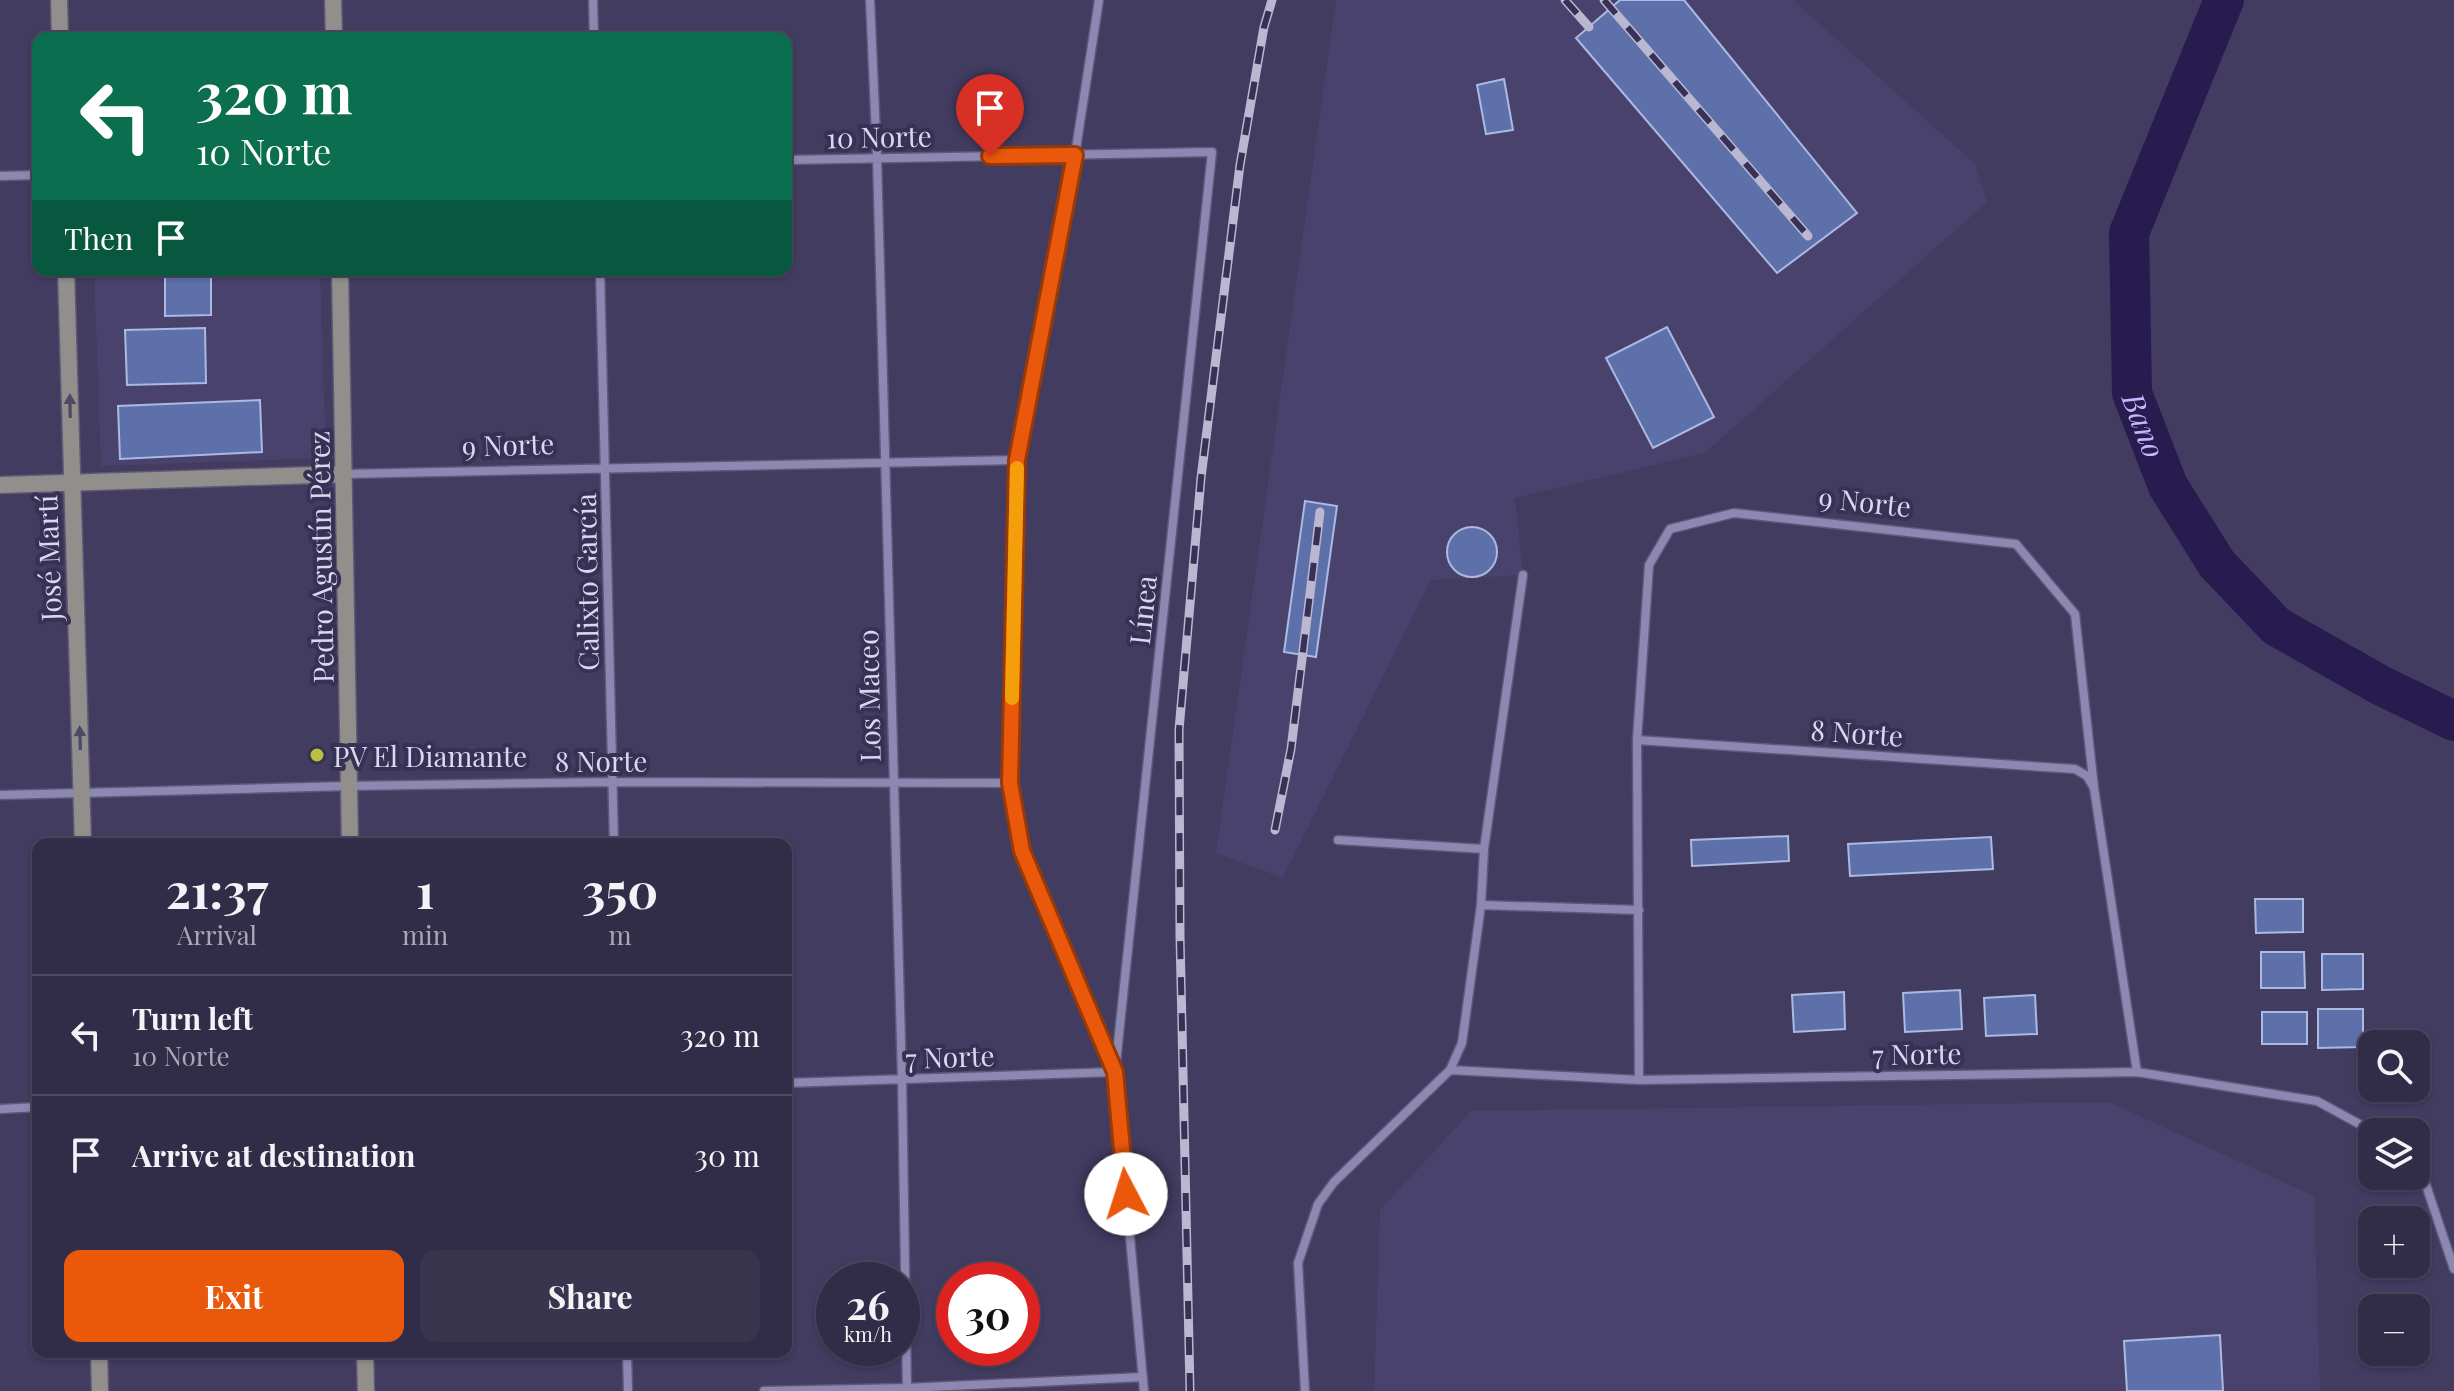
<!DOCTYPE html>
<html lang="en">
<head>
<meta charset="utf-8">
<style>
	:root { --surface:#312d48; --page:#39354f; --text:#f1f3f6; --muted:#a8a8b4; --line:#4c4960; --accent:#ea580c }
	body { margin:0; font-family:"Playfair Display",serif; background:var(--page); color:var(--text); height:100vh; display:flex; flex-direction:column; font-size:30px; white-space:nowrap }
	* { box-sizing:border-box; margin:0 }
	p { font-size:26px; color:var(--muted) }
	.icon { flex:none; width:44px; height:44px; fill:none; stroke:currentColor; stroke-width:2; stroke-linecap:round; stroke-linejoin:round }
	.map { position:relative; flex:1; overflow:hidden }
	.side { position:absolute; left:32px; top:838px; width:760px; height:520px; display:flex; flex-direction:column; background:var(--surface); border-radius:16px; box-shadow:0 2px 6px #0004,0 0 0 2px var(--line) }
	.side>* { flex:none }
	.top-card { position:absolute; left:32px; top:32px; width:760px; height:244px; border-radius:16px; box-shadow:0 2px 6px #0004,0 0 0 2px var(--line); background:#0b6e4f; color:#fff; overflow:hidden }
	.controls { position:absolute; left:2358px; top:1030px; display:grid; gap:16px }
	.controls a { display:grid; place-items:center; width:72px; height:72px; border-radius:16px; background:var(--surface); box-shadow:0 2px 6px #0004,0 0 0 2px var(--line); font-size:40px }
	.speed { position:absolute; left:816px; top:1262px; display:flex; gap:16px; font-size:40px; font-weight:700; text-align:center }
	.speed>* { display:grid; place-content:center; width:104px; height:104px; border-radius:50%; background:var(--surface); box-shadow:0 2px 6px #0004,0 0 0 2px var(--line); line-height:1 }
	.speed small { font-size:20px; font-weight:400 }
	.speed .limit { border:12px solid #d22; background:#fff; color:#111 }
	.pin { position:absolute; display:grid; place-items:center; width:68px; height:68px; color:#fff; margin:-82px -34px; border-radius:50% 50% 50% 0; rotate:-45deg; box-shadow:0 0 8px #0007 }
	.pin .icon { rotate:45deg }
	.me { position:absolute; width:88px; margin:-44px; rotate:355deg; stroke-linejoin:round; filter:drop-shadow(0 0 6px #0008) }
	.turn { display:flex; align-items:center; gap:28px; height:168px; padding:0 32px; font-size:36px }
	.turn .icon { width:104px; height:104px; stroke-width:2.5 }
	.turn b { display:block; font-size:56px; line-height:68px }
	.then { display:flex; align-items:center; height:76px; padding:0 32px; background:#0003; gap:16px; font-size:30px }
	.eta { display:flex; justify-content:space-evenly; align-items:center; height:136px; text-align:center }
	.eta b { font-size:48px; font-weight:700; line-height:56px }
	.primary-button { display:flex; gap:16px; margin-top:auto; padding:16px 32px }
	.primary-button a { flex:1; height:92px; border-radius:16px; background:var(--accent); color:#fff; font-size:32px; font-weight:700; line-height:92px; text-align:center }
	.primary-button a+a { background:var(--page); color:var(--text) }
	ul { padding:0; list-style:none }
	li { display:flex; align-items:center; gap:24px; height:120px; padding:0 32px; border-top:2px solid var(--line) }
	li div { flex:1 }
	li b { display:block; font-size:30px }
	li em { font-style:normal }
	.map>svg:first-child { display:block }
	.built { fill:#49426d }
	.lines { fill:none; stroke-linecap:round; stroke-linejoin:round }
	.river { stroke:#281b50; stroke-width:40 }
	.building { fill:#5e70aa; stroke:#abb9e3; stroke-width:2 }
	.street-casing { stroke:#5d5977; stroke-width:11 }
	.secondary-casing { stroke:#5d5977; stroke-width:19 }
	.street { stroke:#8d88b2; stroke-width:8 }
	.secondary { stroke:#918e8c; stroke-width:16 }
	.rail-casing { stroke:#bab7d1; stroke-width:9 }
	.rail { stroke:#373155; stroke-width:6; stroke-dasharray:18; stroke-linecap:butt }
	.oneway { fill:#4e4863 }
	.route-casing { stroke:#983908; stroke-width:20 }
	.route { stroke:#ea580c; stroke-width:14 }
	.slow { stroke:#f59e0b; stroke-width:14 }
	.poi-dot { fill:#bdbf43; stroke:#373155; stroke-width:3 }
	.labels { text-anchor:middle; dominant-baseline:central; stroke-width:8; stroke-linejoin:round; paint-order:stroke }
	.street-label { font-size:28px; fill:#dad8ef; stroke:#373155 }
	.poi-label { font-size:28px; fill:#dad8ef; stroke:#373155; text-anchor:start }
	.water-label { font-size:30px; font-style:italic; fill:#c1b8fe; stroke:#373155 }
</style>
</head>
<body>
<div class="map">
<svg width="2454" height="1391" viewBox="0 0 2454 1391">
	<rect width="100%" height="100%" fill="#413c60"/>
	<!-- built -->
	<path class="built" d="M1336 0H1793L1975 164 1987 202 1705 453 1515 498 1523 575 1431 580 1283 878 1216 853Z
		M94 270H320L326 458 101 466Z
		M2109 1102 2314 1196 2320 1391H1374L1380 1210 1471 1111Z"/>
	<g class="lines">
		<!-- river -->
		<path class="river" id="s1" d="M2224 0 2129 233 2132 393 2168 486 2217 564 2276 626 2380 685 2454 721"/>
	</g>
	<!-- building -->
	<path class="building" d="M1620 0H1684L1857 213 1777 273 1576 38Z
		M1504 79 1513 130 1486 134 1477 85Z
		M211 270V315L165 316V271Z
		M1667 327 1714 417 1653 448 1606 358Z
		M205 328 206 383 127 385 125 330Z
		M260 400 262 452 120 459 118 406Z
		M1305 501 1337 506 1316 657 1284 652Z
		M1447 552a25 25 0 1 1 50 0a25 25 0 1 1-50 0Z
		M1788 836 1789 861 1692 866 1691 840Z
		M1991 837 1993 869 1850 876 1848 844Z
		M2255 899H2303V932L2256 933Z
		M2261 952H2304L2305 988H2261Z
		M2322 954H2363V989L2322 990Z
		M1960 990 1962 1029 1905 1032 1903 993Z
		M1844 992 1845 1029 1794 1032 1792 995Z
		M2035 995 2037 1034 1986 1036 1984 998Z
		M2318 1009H2363V1047L2318 1048Z
		M2262 1012H2307V1044H2262Z
		M2220 1335 2223 1391H2127L2124 1341Z"/>
	<g class="lines">
		<!-- street casing -->
		<g class="street-casing">
			<path id="street" d="M593 0 594 38
				M870 0 877 158 902 1079 907 1391
				M1099 0 1075 155 1017 460 1010 783 1022 851 1115 1072 1144 1391
				M786 160 1212 152 1115 1072 786 1083
				M0 176 38 175
				M600 270 614 844
				M345 474 1017 460
				M1637 740 2075 769 2087 776 2094 788 2137 1072
				M0 795 348 786 613 782 1010 783
				M1338 840 1484 849
				M1481 905 1639 910
				M1450 1070 1639 1080 2137 1072 2317 1101 2374 1132
				M1639 1080 1637 740 1649 565 1670 529 1734 513 2016 544 2075 614 2094 788
				M0 1109 38 1107
				M2416 1155 2454 1269
				M627 1352 628 1391
				M764 1391 906 1388 1143 1377
				M1305 1391 1298 1263 1318 1204 1334 1182 1450 1070 1462 1043 1481 905 1484 849 1523 575"/>
		</g>
		<!-- secondary casing -->
		<g class="secondary-casing">
			<path id="secondary" d="M59 0 60 38
				M333 0 334 38
				M66 270 83 844
				M340 270 350 844
				M0 485 345 474
				M99 1352 100 1391
				M365 1352 366 1391"/>
		</g>
		<!-- street -->
		<use href="#street" class="street"/>
		<!-- secondary -->
		<use href="#secondary" class="secondary"/>
		<!-- rail casing -->
		<g class="rail-casing">
			<path id="rail" d="M1565 0 1589 27
				M1604 0 1808 236
				M1275 830 1291 749 1320 512
				M1190 1391 1180 936 1179 730 1201 478 1240 165 1264 27 1272 0"/>
		</g>
		<!-- rail -->
		<use href="#rail" class="rail"/>
	</g>
	<!-- one-way arrows -->
	<defs><path id="oneway-solid" d="M-6-.8H1V-3.2L6.5 0L1 3.2V.8H-6Z" transform="scale(2)"/></defs>
	<g class="oneway">
		<use href="#oneway-solid" transform="translate(70 406) rotate(-91)"/>
		<use href="#oneway-solid" transform="translate(80 738) rotate(-92)"/>
	</g>
	<g class="lines">
		<!-- route casing -->
		<g class="route-casing">
			<path id="route" d="M990 156 1075 155 1017 460 1010 783 1022 851 1115 1072 1126 1194"/>
		</g>
		<!-- route -->
		<use href="#route" class="route"/>
		<!-- slow -->
		<path class="slow" d="M1012 698 1017 468"/>
	</g>
	<!-- markers -->
	<circle class="poi-dot" cx="317" cy="755" r="8"/>
	<g class="labels">
		<!-- street labels -->
		<g class="street-label">
			<text transform="translate(879 136) rotate(-1)">10 Norte</text>
			<text transform="translate(508 444) rotate(-2)">9 Norte</text>
			<text transform="translate(1865 501) rotate(6)">9 Norte</text>
			<text transform="translate(320 557) rotate(-91)">Pedro Agustín Pérez</text>
			<text transform="translate(48 558) rotate(-92)">José Martí</text>
			<text transform="translate(586 582) rotate(-91)">Calixto García</text>
			<text transform="translate(1142 610) rotate(-84)">Línea</text>
			<text transform="translate(868 696) rotate(-91)">Los Maceo</text>
			<text transform="translate(1857 732) rotate(4)">8 Norte</text>
			<text x="601" y="760">8 Norte</text>
			<text transform="translate(1917 1053) rotate(-1)">7 Norte</text>
			<text transform="translate(950 1056) rotate(-2)">7 Norte</text>
		</g>
		<!-- poi labels -->
		<g class="poi-label">
			<text x="333" y="755">PV El Diamante</text>
		</g>
		<!-- water labels -->
		<g class="water-label">
			<text stroke="none"><textPath href="#s1" startOffset="446">Bano</textPath></text>
		</g>
	</g>
</svg>
<div class="controls">
<a><svg class="icon" aria-label="search" viewBox="0 0 24 24"><circle cx="10" cy="10" r="6"/><path d="M15 15l6 6"/></svg></a>
<a><svg class="icon" aria-label="layers" viewBox="0 0 24 24"><path d="M12 4l9 5-9 5-9-5zM3 14l9 5 9-5"/></svg></a>
<a>+</a>
<a>−</a>
</div>
<div class="speed"><div>26<small>km/h</small></div><div class="limit">30</div></div>
<div class="pin" style="left:990px;top:156px;background:#d93025"><svg class="icon" aria-label="arrive" viewBox="0 0 24 24"><path d="M6 21V4h12l-3 4 3 4H6"/></svg></div>
<svg class="me" style="left:1126px;top:1194px" viewBox="-20 -20 40 40"><circle r="19" fill="#fff"/><path d="M0-13L10 11 0 6-10 11z" fill="#ea580c"/></svg>
<div class="top-card">
<div class="turn"><svg class="icon" aria-label="left" viewBox="0 0 24 24"><path d="M17 20v-9H6M10 6l-5 5 5 5"/></svg><div><b>320 m</b>10 Norte</div></div>
<div class="then">Then<svg class="icon" aria-label="arrive" viewBox="0 0 24 24"><path d="M6 21V4h12l-3 4 3 4H6"/></svg></div>
</div>
<section class="side">
<div class="eta">
<div><b>21:37</b><p>Arrival</p></div>
<div><b>1</b><p>min</p></div>
<div><b>350</b><p>m</p></div>
</div>
<ul>
<li><svg class="icon" aria-label="left" viewBox="0 0 24 24"><path d="M17 20v-9H6M10 6l-5 5 5 5"/></svg><div><b>Turn left</b><p>10 Norte</p></div><em>320 m</em></li>
<li><svg class="icon" aria-label="arrive" viewBox="0 0 24 24"><path d="M6 21V4h12l-3 4 3 4H6"/></svg><div><b>Arrive at destination</b></div><em>30 m</em></li>
</ul>
<div class="primary-button"><a>Exit</a><a>Share</a></div>
</section>
</div>
</body>
</html>
